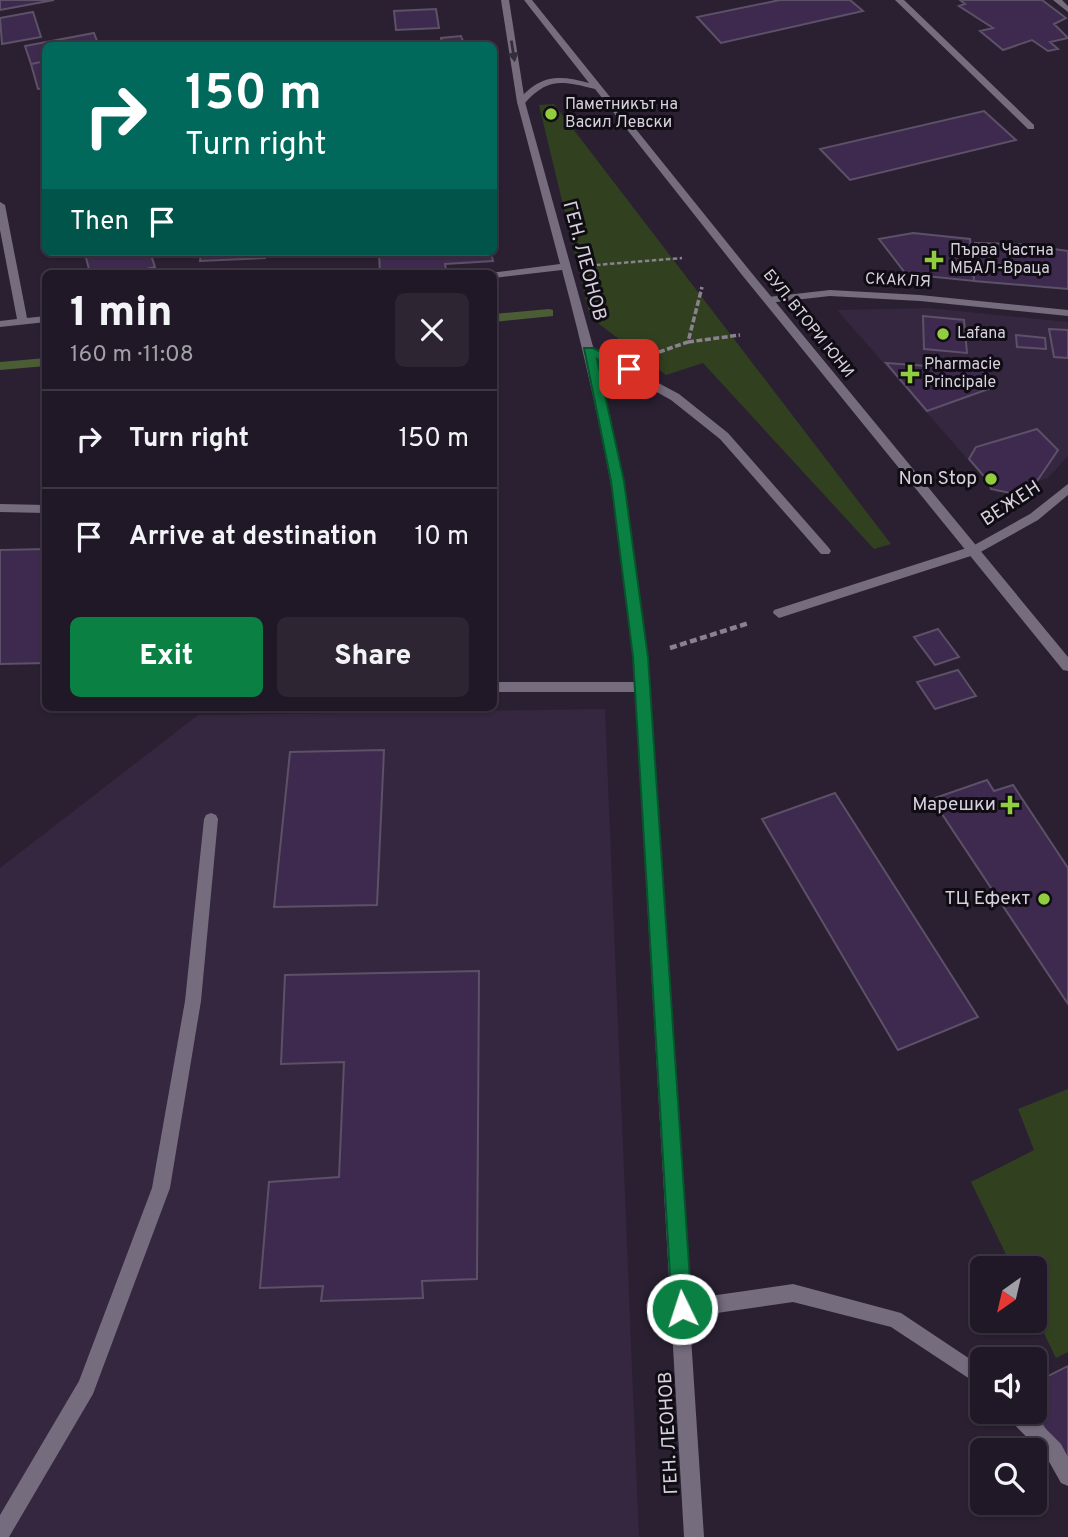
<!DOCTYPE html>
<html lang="en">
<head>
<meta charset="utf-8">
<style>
	:root { --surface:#201826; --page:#2d2532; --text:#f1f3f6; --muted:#a2a0a7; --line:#3d3743; --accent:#0b8043 }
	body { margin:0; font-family:Overpass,sans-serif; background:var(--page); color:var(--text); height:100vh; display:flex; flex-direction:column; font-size:26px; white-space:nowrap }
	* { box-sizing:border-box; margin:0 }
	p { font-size:23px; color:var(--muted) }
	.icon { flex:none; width:38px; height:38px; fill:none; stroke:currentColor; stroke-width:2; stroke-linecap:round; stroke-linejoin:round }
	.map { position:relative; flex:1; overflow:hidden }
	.panel { position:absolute; left:42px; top:270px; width:455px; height:441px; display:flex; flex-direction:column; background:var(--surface); border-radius:10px; box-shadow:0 2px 5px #0004,0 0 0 2px var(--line) }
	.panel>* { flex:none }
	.hud { position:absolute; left:42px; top:42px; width:455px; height:214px; border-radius:10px; box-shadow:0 2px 5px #0004,0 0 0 2px var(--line); background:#00695c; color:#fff; overflow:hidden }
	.needle { width:46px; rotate:214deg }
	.fabs { position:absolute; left:970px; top:1256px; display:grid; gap:14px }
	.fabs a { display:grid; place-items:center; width:77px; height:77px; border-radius:10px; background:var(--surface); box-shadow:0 2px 5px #0004,0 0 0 2px var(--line); font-size:35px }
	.pin { position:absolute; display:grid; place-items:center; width:60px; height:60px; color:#fff; margin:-30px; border-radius:14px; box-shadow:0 4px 10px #0006 }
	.me { position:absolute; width:77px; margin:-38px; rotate:356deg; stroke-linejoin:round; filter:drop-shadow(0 0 5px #0008) }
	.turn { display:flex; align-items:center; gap:24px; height:147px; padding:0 28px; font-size:32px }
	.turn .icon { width:91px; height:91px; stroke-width:2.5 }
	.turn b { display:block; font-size:49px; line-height:60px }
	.then { display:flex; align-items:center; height:66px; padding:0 28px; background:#0003; gap:14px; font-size:26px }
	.round { display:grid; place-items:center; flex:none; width:74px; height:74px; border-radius:10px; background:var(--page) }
	.headline { display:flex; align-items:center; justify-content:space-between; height:119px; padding:0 28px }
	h1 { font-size:42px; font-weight:800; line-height:52px }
	.action { display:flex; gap:14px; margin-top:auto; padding:14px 28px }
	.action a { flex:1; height:80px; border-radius:10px; background:var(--accent); color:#fff; font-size:28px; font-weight:800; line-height:80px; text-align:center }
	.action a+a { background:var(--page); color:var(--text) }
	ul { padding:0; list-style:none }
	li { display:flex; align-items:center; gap:21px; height:98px; padding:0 28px; border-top:2px solid var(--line) }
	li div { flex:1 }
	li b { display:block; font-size:26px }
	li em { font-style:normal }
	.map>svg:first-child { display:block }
	.built { fill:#34273f }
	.green { fill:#31411f }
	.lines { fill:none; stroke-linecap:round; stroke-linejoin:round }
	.stream { fill:#4a5d35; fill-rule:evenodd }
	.building { fill:#3e2a4e; stroke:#5c5166; stroke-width:2 }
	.path-far2 { stroke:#898190; stroke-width:2.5; stroke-dasharray:4.5 2.5; stroke-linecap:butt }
	.path-far1 { stroke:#898190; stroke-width:3.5; stroke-dasharray:6 2.5; stroke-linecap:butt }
	.path { stroke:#898190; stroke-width:4.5; stroke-dasharray:7 3.5; stroke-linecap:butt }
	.service { fill:#756c7e; fill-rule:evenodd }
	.minor { fill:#756c7e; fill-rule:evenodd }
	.tertiary { fill:#756c7e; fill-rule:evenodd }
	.oneway { fill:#332e39 }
	.route { fill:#0b8043; stroke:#07532c; stroke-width:2 }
	.poi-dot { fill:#92cd3f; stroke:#100c14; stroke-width:2.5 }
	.labels { text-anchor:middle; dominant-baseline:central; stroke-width:6; stroke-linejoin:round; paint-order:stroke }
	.far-poi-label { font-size:16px; fill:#d7d1dd; stroke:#100c14; text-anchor:start }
	.far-street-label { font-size:16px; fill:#d7d1dd; stroke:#100c14 }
	.street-label { font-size:19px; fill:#d7d1dd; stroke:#100c14 }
	.poi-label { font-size:19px; fill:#d7d1dd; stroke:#100c14; text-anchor:end }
</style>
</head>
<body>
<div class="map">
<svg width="1068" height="1537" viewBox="0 0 1068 1537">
	<rect width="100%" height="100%" fill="#2a2032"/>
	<!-- built -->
	<path class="built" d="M929 308 1068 322V456L1048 478 997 493 837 310Z
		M605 709 639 1537H0V868L198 715Z"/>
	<!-- green -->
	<path class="green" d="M554 104 891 544 874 549 703 363 666 375 590 317 539 105Z
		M1068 1089V1352L1056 1358 1034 1313V1269H1013L971 1182 1034 1150 1018 1109Z"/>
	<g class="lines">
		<!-- stream -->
		<path class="stream" d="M549 309 553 310V316L494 322V314Z
			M46 358V366L0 370V362Z"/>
	</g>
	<!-- building -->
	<path class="building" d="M0 0H54L0 10Z
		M780 0H850L863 11 721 43 697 17Z
		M960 0H1042L1066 18 1054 24 1068 38 1050 42 1058 49 1048 51 1032 40 1003 50 980 31 993 28 959 6 965 4Z
		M436 9 439 28 396 30 394 11Z
		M33 12 41 37 2 44 0 18Z
		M94 33 99 46H46V61L31 64 25 46Z
		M461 36 465 46 432 44 442 43 441 38Z
		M46 61V88L38 89 31 64Z
		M984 111 1016 140 850 180 820 149Z
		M913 233 970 239 974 281 906 274 879 239Z
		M975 243 1018 244 1068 251V289L974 281 972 246 975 247Z
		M94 252H150L155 267 129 273H90L85 254Z
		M201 252H266L265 258 200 261Z
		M379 252H491L493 261 445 264 446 270 380 273Z
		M923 316 964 320 967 353 924 349Z
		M1049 329 1068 330V358L1054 357Z
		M1016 335 1045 338 1046 349 1017 347Z
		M886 363 982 370 994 387 927 411Z
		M1037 429 1058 450 1033 487 1010 493 991 489 989 482 969 459 976 447Z
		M46 549V663L0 664V550Z
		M938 629 959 657 935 665 914 637Z
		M958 670 976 696 935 709 917 682Z
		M384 750 377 905 274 907 290 752Z
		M987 780 994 791 1013 785 1068 868V1004L932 799Z
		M835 793 978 1017 898 1050 762 819Z
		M479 971 477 1279 422 1281 423 1298 321 1301 323 1286 260 1288 269 1182 339 1177 344 1062 281 1064 285 975Z
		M1068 1366V1469L1034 1410V1383Z"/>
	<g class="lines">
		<!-- path-far2 -->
		<path class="path-far2" d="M596 265 682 258"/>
		<!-- path-far1 -->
		<path class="path-far1" d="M688 342 740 335
			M659 352 688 342 702 287"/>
		<!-- path -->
		<path class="path" d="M670 648 749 623"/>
		<!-- service -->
		<path class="service" d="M589 346 679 394 728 433 829 548 831 551 829 554H821L720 439 671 400 585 352 584 350Z
			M973 546 977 548 979 551 977 554 779 618 773 613 774 610Z
			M211 813 216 815 218 819 201 1001 170 1188 93 1394 9 1537H0V1515L79 1381 152 1188 185 1001 204 819 206 815Z
			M793 1284 901 1313 982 1367V1387L891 1327 793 1302 682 1318 676 1315 673 1309 676 1303 682 1300Z
			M1007 1412H1029L1061 1444 1068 1457V1486L1061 1483 1047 1458 1009 1419Z"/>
		<!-- minor -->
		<path class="minor" d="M501 0H509L525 102 594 350 624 481 647 658 704 1537H684L635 692H494V682H635C627 542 598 405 562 270L494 278V273H490L560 264 517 102Z
			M895 0H904L1034 125V129H1028Z
			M1053 0H1062L1068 6V12Z
			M0 202 5 205 27 318 46 316V322L0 327V321L17 319 0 230Z
			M830 290 920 295 1068 310V316L920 301 830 296 768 303 763 300 768 297Z
			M1068 484V495L1038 520 977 554H969L967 551 969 548 1030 514Z
			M0 504 46 505V513L0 512Z"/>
		<!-- tertiary -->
		<path class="tertiary" d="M524 0H532L750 271 1068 657V671L1063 670 742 275 595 89C562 81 548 77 524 104H518L517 102C539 75 557 74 589 83Z"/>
	</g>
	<!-- one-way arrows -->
	<defs><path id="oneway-solid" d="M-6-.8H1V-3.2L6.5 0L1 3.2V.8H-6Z" transform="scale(1.75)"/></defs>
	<use class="oneway" href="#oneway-solid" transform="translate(513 51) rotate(81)"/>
	<!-- route -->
	<path class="route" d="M584 348H593L635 369 629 374 597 359 624 481 648 657 692 1309 689 1316 682 1319 675 1316 672 1309 633 657 611 481Z"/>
	<!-- markers -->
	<g class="poi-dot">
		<circle cx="551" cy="114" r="7"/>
		<path d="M930.5 249.5h7v7h7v7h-7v7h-7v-7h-7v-7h7z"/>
		<circle cx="943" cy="334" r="7"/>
		<path d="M906.5 363.5h7v7h7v7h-7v7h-7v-7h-7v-7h7z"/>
		<circle cx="991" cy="479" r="7"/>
		<path d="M1006.5 794.5h7v7h7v7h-7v7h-7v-7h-7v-7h7z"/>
		<circle cx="1044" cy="899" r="7"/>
	</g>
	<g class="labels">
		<!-- far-poi labels -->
		<g class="far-poi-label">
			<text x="565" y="105">Паметникът на<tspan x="565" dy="18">Васил Левски</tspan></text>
			<text x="950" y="251">Първа Частна<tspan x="950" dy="18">МБАЛ-Враца</tspan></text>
			<text x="957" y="334">Lafana</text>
			<text x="924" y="365">Pharmacie<tspan x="924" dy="18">Principale</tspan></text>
		</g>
		<!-- far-street labels -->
		<g class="far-street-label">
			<text transform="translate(898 281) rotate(3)">СКАКЛЯ</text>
			<text transform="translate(808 324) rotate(51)">БУЛ. ВТОРИ ЮНИ</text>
		</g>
		<!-- street labels -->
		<g class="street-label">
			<text transform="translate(584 261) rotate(75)">ГЕН. ЛЕОНОВ</text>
			<text transform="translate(1011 504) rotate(-33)">ВЕЖЕН</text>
			<text transform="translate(669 1433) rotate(-93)">ГЕН. ЛЕОНОВ</text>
		</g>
		<!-- poi labels -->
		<g class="poi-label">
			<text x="977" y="479">Non Stop</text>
			<text x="996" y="805">Марешки</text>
			<text x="1030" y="899">ТЦ Ефект</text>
		</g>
	</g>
</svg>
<div class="fabs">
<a><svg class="needle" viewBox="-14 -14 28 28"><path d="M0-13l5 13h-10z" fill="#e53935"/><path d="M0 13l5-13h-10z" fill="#a2a0a7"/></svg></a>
<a><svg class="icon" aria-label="sound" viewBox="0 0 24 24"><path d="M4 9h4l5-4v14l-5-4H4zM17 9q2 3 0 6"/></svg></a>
<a><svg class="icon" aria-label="search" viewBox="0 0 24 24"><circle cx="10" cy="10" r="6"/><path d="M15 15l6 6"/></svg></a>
</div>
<div class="pin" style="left:629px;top:369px;background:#d93025"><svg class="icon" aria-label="arrive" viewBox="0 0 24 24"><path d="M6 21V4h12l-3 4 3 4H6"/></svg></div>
<svg class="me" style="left:682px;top:1309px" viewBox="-20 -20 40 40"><circle r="17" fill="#0b8043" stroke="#fff" stroke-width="3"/><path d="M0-11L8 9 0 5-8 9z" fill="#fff"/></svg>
<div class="hud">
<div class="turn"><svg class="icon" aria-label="right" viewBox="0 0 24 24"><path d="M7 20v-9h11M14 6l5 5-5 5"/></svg><div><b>150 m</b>Turn right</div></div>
<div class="then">Then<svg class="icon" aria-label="arrive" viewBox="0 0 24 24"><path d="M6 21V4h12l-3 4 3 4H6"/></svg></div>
</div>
<section class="panel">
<div class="headline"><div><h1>1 min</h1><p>160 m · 11:08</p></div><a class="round"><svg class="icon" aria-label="close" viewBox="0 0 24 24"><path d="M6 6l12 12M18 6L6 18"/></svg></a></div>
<ul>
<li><svg class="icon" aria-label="right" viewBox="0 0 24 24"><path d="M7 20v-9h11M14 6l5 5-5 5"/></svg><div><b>Turn right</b></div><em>150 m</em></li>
<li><svg class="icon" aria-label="arrive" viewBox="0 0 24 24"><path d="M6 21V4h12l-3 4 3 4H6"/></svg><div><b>Arrive at destination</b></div><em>10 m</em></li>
</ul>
<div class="action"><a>Exit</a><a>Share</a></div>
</section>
</div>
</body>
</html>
